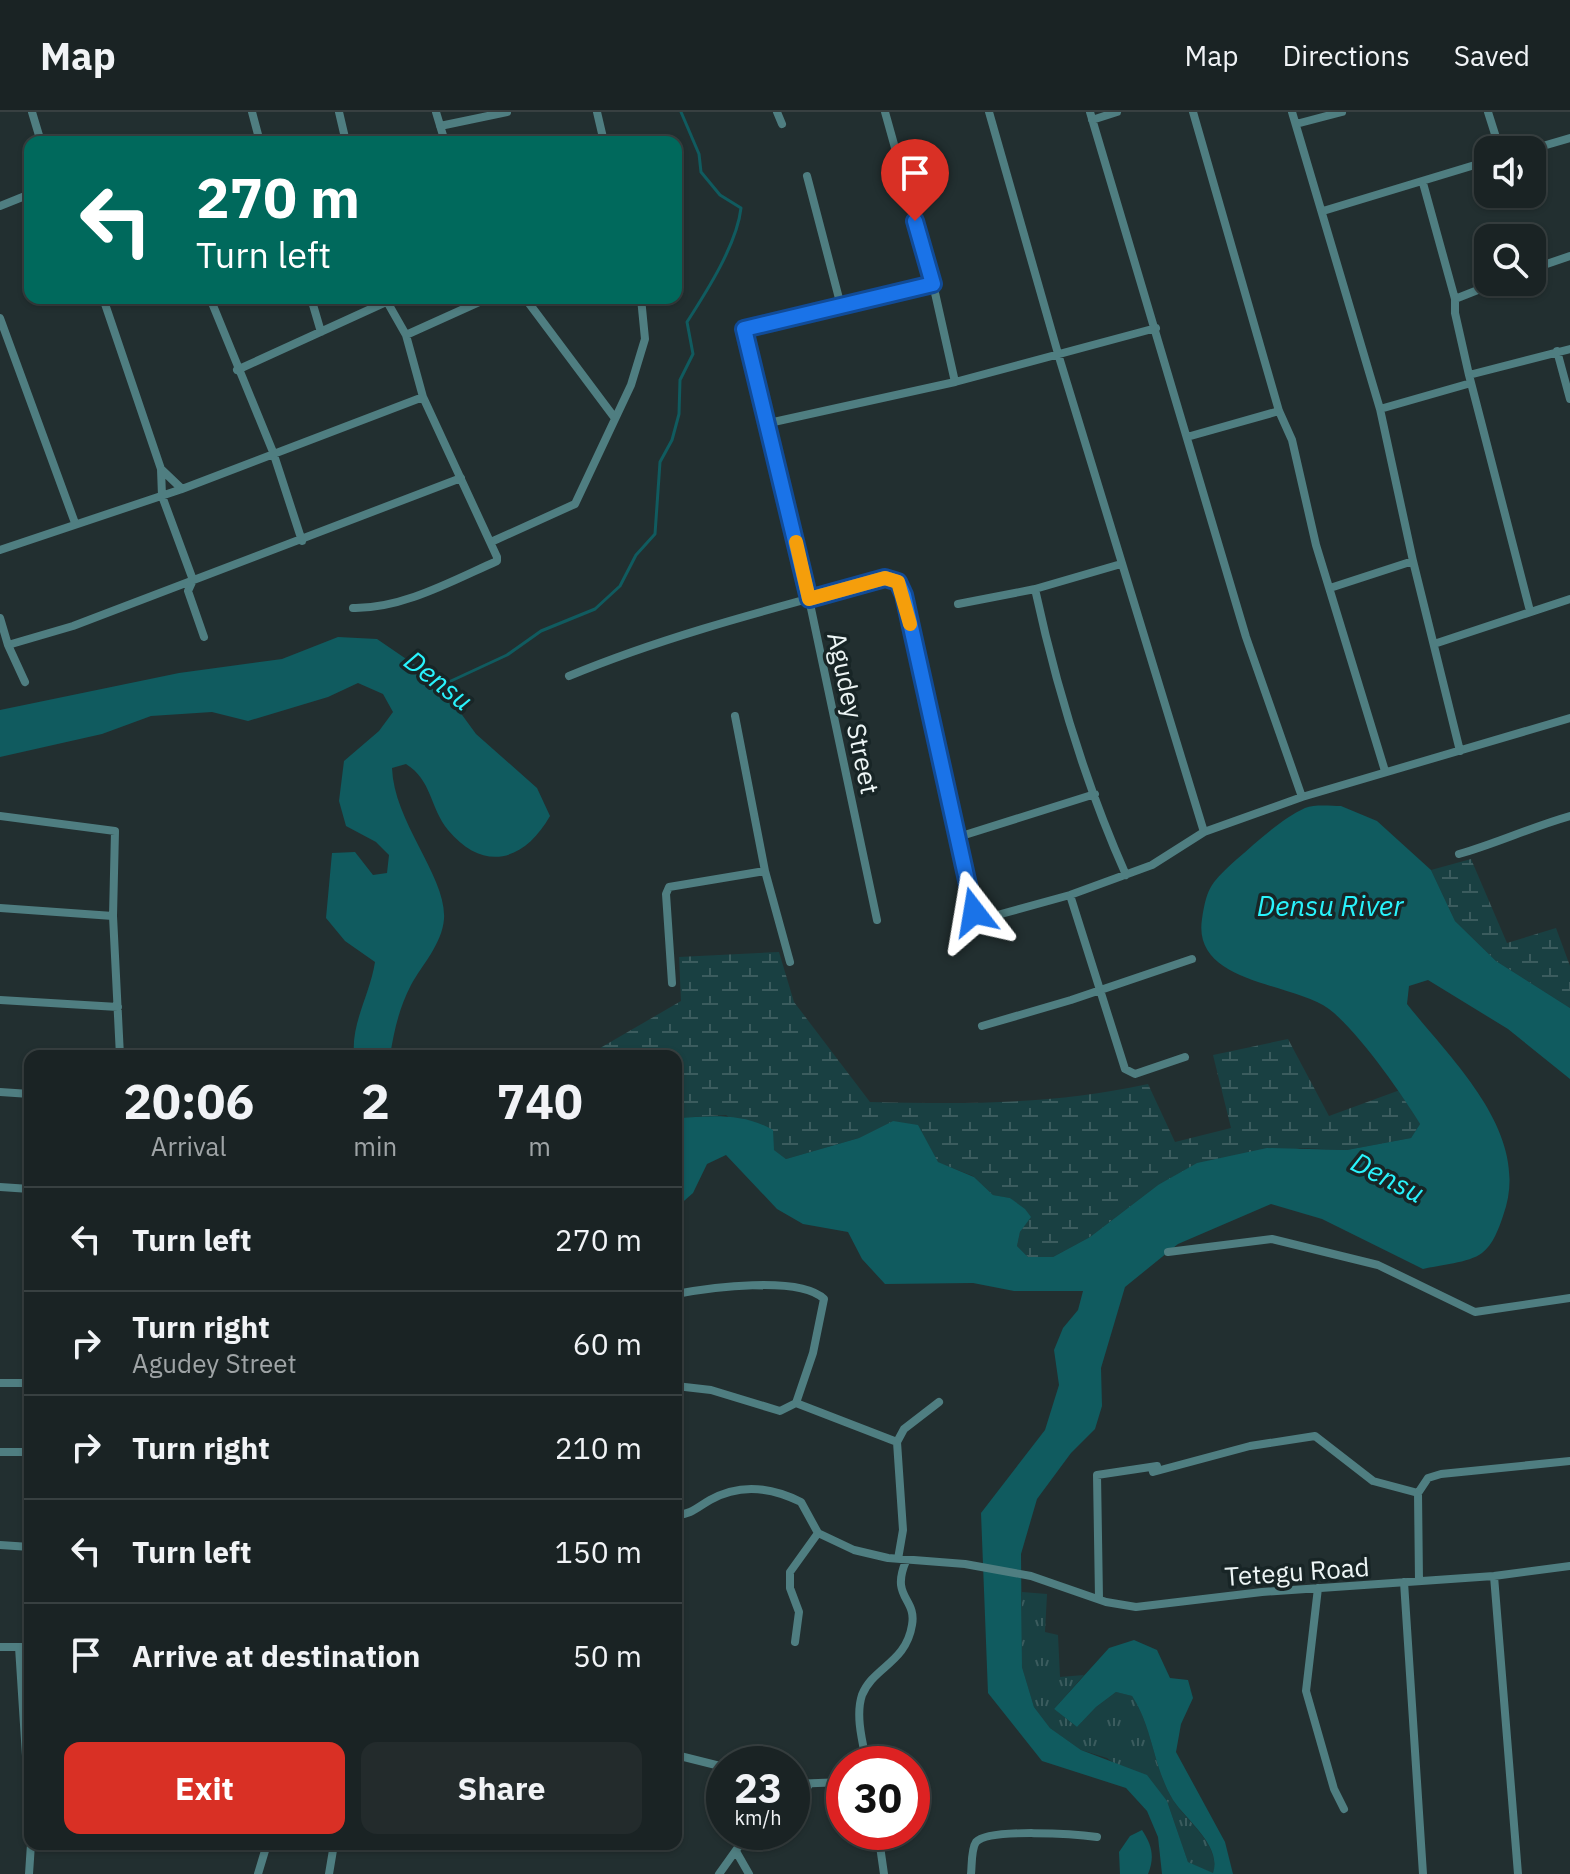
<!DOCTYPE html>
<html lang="en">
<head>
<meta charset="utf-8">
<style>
	:root { --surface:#1a2324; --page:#232b2c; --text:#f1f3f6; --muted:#9fa4a6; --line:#384041; --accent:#d93025 }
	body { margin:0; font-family:"IBM Plex Sans",sans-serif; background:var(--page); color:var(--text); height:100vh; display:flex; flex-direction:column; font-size:30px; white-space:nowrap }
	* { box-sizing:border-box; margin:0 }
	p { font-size:26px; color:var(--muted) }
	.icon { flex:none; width:44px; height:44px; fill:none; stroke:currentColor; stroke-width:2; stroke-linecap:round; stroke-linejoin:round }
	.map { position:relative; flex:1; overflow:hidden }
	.details { position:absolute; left:24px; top:938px; width:658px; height:800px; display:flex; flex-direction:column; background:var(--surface); border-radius:16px; box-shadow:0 2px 6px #0004,0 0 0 2px var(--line) }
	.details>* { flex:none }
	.hud { position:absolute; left:24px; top:24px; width:658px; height:168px; border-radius:16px; box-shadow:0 2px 6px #0004,0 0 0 2px var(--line); background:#00695c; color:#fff; overflow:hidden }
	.controls { position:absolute; left:1474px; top:24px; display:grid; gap:16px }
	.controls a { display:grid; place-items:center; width:72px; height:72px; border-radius:16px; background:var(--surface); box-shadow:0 2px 6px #0004,0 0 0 2px var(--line); font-size:40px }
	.speed { position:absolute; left:706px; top:1634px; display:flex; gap:16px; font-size:40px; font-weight:700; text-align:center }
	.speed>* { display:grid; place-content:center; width:104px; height:104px; border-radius:50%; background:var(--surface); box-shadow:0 2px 6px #0004,0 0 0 2px var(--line); line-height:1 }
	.speed small { font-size:20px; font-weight:400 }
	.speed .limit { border:12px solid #d22; background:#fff; color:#111 }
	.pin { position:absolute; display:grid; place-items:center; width:68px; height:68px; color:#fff; margin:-82px -34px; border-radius:50% 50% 50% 0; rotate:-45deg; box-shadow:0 0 8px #0007 }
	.pin .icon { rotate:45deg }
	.me { position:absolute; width:88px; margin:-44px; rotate:346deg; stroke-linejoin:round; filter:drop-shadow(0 0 6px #0008) }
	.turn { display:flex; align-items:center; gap:28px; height:168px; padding:0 40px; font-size:36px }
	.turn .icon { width:104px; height:104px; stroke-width:2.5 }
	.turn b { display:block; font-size:56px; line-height:68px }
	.eta { display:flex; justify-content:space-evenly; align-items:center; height:136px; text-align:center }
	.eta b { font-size:48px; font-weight:800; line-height:56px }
	.cta { display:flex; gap:16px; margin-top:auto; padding:16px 40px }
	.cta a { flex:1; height:92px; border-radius:16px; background:var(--accent); color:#fff; font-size:32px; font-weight:800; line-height:92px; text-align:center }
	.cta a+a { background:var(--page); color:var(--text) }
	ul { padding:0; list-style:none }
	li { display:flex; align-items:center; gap:24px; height:104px; padding:0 40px; border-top:2px solid var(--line) }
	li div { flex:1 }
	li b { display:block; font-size:30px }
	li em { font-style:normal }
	header { display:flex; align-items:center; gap:48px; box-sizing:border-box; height:112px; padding:0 40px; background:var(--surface); border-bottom:2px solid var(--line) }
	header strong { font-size:38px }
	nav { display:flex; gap:44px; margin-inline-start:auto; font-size:28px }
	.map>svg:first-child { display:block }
	.grass { fill:url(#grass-tufts) }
	.wetland { fill:url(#wetland-marsh) }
	.water { fill:#105b5f }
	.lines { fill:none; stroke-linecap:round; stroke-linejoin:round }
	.stream { stroke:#105b5f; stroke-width:3 }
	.minor { stroke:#4f7e81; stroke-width:8 }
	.route-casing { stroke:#114b97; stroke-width:20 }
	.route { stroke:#1a73e8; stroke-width:14 }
	.slow { stroke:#f59e0b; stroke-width:14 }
	.labels { text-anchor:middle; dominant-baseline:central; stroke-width:7; stroke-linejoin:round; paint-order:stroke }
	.street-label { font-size:26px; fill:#edf5f5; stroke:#182526 }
	.water-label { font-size:28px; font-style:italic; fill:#29f3fc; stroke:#182526 }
</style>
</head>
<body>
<header>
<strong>Map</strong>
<nav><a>Map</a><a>Directions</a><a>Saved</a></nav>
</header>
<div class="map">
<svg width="1570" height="1762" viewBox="0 0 1570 1762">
	<defs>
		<pattern id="grass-tufts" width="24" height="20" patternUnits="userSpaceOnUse" patternTransform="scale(2)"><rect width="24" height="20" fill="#194042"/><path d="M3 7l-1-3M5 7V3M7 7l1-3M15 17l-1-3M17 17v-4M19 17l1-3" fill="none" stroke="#3b5c5e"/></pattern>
		<pattern id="wetland-marsh" width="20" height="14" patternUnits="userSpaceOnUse" patternTransform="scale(2)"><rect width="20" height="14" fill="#194042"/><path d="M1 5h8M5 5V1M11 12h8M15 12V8" fill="none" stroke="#3b5c5e"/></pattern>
	</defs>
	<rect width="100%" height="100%" fill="#222f30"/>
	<!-- grass -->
	<path class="grass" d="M1022 1480 1047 1482 1045 1520 1058 1523 1060 1565 1084 1563 1054 1597 1077 1615 1096 1595 1116 1580 1132 1584C1153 1616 1153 1655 1173 1688 1187 1710 1222 1734 1213 1762L1188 1750 1167 1689 1107 1646 1081 1638 1050 1616 1034 1595 1022 1555Z"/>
	<!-- wetland -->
	<path class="wetland" d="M1471 747 1507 831 1556 816 1570 854V896L1496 849 1455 809 1431 758Z
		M779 840 794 890 870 990C968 992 1052 993 1148 972L1175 1030 1231 1016 1213 943 1288 927 1329 1004 1400 978 1420 1012 1411 1026 1347 1038 1300 1036 1158 1073 1090 1125 1053 1145H1028L1017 1134 1020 1120 1030 1105 1010 1086 993 1083 973 1064 937 1050 929 1035 893 1009 859 1026 786 1047 726 1003 676 1006V944H547L595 939 681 889 679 845Z"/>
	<!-- water -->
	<path class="water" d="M338 525 377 527 415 553 449 585 476 622 537 676 550 704C525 748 485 762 448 718 430 696 432 668 406 652L392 656C394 711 447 765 444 807 442 832 422 853 411 873 399 896 394 919 390 944H354C351 910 370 883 375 850L345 829 326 806 332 741 355 740 373 763 387 761 389 743 376 730 346 714 339 689 344 649 379 619 393 600 383 582 358 571 328 585 248 609 212 600 151 604 102 622 0 645V598L179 561 282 547Z
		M1341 694 1377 709 1431 758 1455 809 1496 849 1570 896V967L1508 917 1428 868 1409 874 1407 892C1453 950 1533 1023 1503 1104 1499 1116 1493 1133 1482 1141 1469 1151 1439 1153 1423 1157L1322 1107 1271 1092 1178 1132 1125 1175 1101 1256 1102 1294 1095 1317 1071 1341 1037 1387 1021 1442 1022 1555 1034 1595 1050 1616 1081 1638 1147 1663 1167 1689 1188 1750 1213 1761C1222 1734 1187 1709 1173 1688 1153 1655 1153 1616 1132 1584L1116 1580 1096 1595 1077 1615 1054 1597 1109 1536 1134 1528 1157 1538 1170 1566 1188 1568 1193 1586 1181 1612 1176 1640 1225 1730 1233 1762H1162L1158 1725 1147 1699 1126 1676 1042 1649 988 1581 981 1401 1045 1318 1059 1273 1054 1238 1063 1216 1078 1198 1083 1179H1014L973 1171 885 1172 862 1147 848 1120 803 1112 777 1097 726 1043 707 1052 693 1081 676 1096V1006C710 1004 742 1000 773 1018L774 1038 786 1047 859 1026 893 1009 918 1013 938 1050 974 1065 993 1083 1010 1086 1025 1097 1031 1105 1020 1120 1017 1134 1028 1145H1053L1090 1125 1158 1073 1197 1051 1267 1036 1347 1038 1411 1026 1420 1012C1402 982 1357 918 1329 897 1292 870 1192 872 1202 807 1207 774 1212 770 1237 747 1257 730 1281 707 1305 696 1315 692 1331 694 1341 694Z
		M1142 1718C1152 1733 1155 1745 1148 1762H1120L1119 1740 1130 1724Z"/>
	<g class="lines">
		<!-- stream -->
		<path class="stream" d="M438 575 507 543 541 519 595 497 620 474 636 443 655 422 660 350 672 328 679 302 680 268 693 242 687 210C707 179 737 132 741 96L720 83 701 60 699 42 681 0"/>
		<!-- minor -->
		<path class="minor" d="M32 0 41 30
			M252 0 260 30
			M339 0 346 30
			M436 0 445 30
			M597 0 604 30
			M777 0 782 12
			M885 0 933 172 955 270
			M989 0 1059 245 1204 720
			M1090 0 1246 525 1302 685
			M1193 0 1279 299 1292 328 1316 433 1385 659
			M1292 0 1380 297 1413 449 1460 639
			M1488 0 1500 38
			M1092 8 1117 0
			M1296 12 1342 0
			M440 14 507 0
			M1529 38 1570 26
			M807 64 841 194
			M1423 71 1455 187V201L1469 263 1530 499
			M0 94 30 82
			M1323 99 1488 49
			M1532 157 1570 144
			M103 186 161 357 182 377
			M210 186 273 340 302 429
			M311 186 321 220
			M525 186 614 305
			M1455 187 1498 170
			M0 206 75 411
			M406 223 488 186
			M1557 239 1570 287
			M237 258 386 190
			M1469 263 1570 237
			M1380 297 1471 271
			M769 311 955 270 1156 216
			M1187 325 1279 299
			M161 357 162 384 193 468 188 479 204 525
			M491 430 575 392 631 273 645 227 641 186
			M0 438 182 377 423 285
			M1330 476 1413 449
			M1035 477C1056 574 1086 673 1126 763
			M958 492 1035 477 1121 452
			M353 496C402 497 452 469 497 449V445L423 285 406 223 385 186
			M0 506 8 533 73 514 461 366
			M1434 532 1570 487
			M8 533 25 570
			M569 564C670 522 779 495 885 466L898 470 904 483 974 800 990 805 1070 783 1152 753 1204 720 1302 685 1570 606
			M735 604 765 759 790 850
			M0 704 115 719 113 804 120 944
			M955 726 1095 682
			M1459 742C1498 731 1531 715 1570 704
			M1070 783 1125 957 1135 962 1185 945
			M0 796 113 804
			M877 808 809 487 744 217 933 172
			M672 871 666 782 669 775 765 759
			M0 888 118 895
			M982 914 1071 888 1192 847
			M0 980 30 982
			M0 1075 30 1077
			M1168 1140 1272 1127 1378 1153 1475 1200 1570 1186
			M676 1182C708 1176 799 1163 824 1187L813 1241 796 1291 780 1299 711 1278 676 1274
			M0 1271H30
			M796 1291 897 1330
			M0 1340H30
			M1153 1360 1250 1334 1315 1324 1373 1369 1418 1381
			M676 1403C690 1403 698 1395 710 1388 740 1371 771 1375 801 1390L818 1421 854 1438 888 1446 965 1452 1031 1464 1106 1490 1136 1495 1262 1480 1494 1464 1570 1454
			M0 1433 30 1435
			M898 1447 903 1418 897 1330 904 1317 939 1290
			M1494 1464 1518 1762
			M1419 1469 1418 1381 1428 1366 1441 1362 1570 1349
			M1404 1470 1423 1762
			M1318 1476 1306 1579 1334 1677 1344 1697
			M1099 1486 1097 1363 1157 1354
			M795 1530 799 1500 790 1476V1460L818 1421
			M0 1535H30
			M19 1535 30 1706
			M676 1643 724 1655
			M867 1652C863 1632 855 1604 862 1583 873 1555 906 1551 912 1513 917 1486 890 1486 906 1449
			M792 1672 844 1670
			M792 1697 809 1673
			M878 1720 884 1762
			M737 1741 749 1762
			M29 1762 31 1732
			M258 1762 267 1732
			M329 1762 334 1732
			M719 1762 749 1720
			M971 1762C972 1754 971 1737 976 1730 989 1716 1077 1722 1097 1725"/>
	</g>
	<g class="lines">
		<!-- route casing -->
		<g class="route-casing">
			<path id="route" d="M915 109 933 172 744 217 809 487 885 466 898 470 904 483 974 800"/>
		</g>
		<!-- route -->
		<use href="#route" class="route"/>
		<!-- slow -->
		<path class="slow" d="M796 430 809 487 885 466 898 470 910 512"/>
	</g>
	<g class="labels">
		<!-- street labels -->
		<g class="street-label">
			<text transform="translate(854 601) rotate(78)">Agudey Street</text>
			<text transform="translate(1297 1459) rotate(-4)">Tetegu Road</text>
		</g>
		<!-- water labels -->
		<g class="water-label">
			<text transform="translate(439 568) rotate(38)">Densu</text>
			<text x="1330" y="793">Densu River</text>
			<text transform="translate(1388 1065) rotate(27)">Densu</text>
		</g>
	</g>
</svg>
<div class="controls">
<a><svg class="icon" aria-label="sound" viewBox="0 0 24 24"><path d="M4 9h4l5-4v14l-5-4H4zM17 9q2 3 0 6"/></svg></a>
<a><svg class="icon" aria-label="search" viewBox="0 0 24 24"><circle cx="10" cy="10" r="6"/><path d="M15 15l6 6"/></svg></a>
</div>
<div class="speed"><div>23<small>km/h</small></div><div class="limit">30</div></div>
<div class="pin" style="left:915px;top:109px;background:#d93025"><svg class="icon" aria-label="arrive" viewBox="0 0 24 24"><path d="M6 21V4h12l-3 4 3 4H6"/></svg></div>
<svg class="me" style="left:974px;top:800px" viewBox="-20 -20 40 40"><path d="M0-17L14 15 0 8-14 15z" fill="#1a73e8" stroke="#fff" stroke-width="4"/></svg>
<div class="hud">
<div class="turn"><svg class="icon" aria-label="left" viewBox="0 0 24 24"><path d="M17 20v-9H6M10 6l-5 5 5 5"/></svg><div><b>270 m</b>Turn left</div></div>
</div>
<section class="details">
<div class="eta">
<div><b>20:06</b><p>Arrival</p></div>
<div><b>2</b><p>min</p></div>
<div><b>740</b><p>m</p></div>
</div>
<ul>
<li><svg class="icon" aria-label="left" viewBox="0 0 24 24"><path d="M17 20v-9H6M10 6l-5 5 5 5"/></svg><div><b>Turn left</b></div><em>270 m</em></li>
<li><svg class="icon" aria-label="right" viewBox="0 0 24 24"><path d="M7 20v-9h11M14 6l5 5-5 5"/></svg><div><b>Turn right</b><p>Agudey Street</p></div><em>60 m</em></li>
<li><svg class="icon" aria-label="right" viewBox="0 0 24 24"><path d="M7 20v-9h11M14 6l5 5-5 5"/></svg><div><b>Turn right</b></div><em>210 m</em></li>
<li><svg class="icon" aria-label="left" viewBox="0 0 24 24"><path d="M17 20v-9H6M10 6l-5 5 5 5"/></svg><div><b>Turn left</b></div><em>150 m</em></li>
<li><svg class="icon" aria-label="arrive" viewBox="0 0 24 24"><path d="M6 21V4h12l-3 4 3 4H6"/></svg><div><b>Arrive at destination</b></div><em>50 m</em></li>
</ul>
<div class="cta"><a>Exit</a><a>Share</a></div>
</section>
</div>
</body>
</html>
